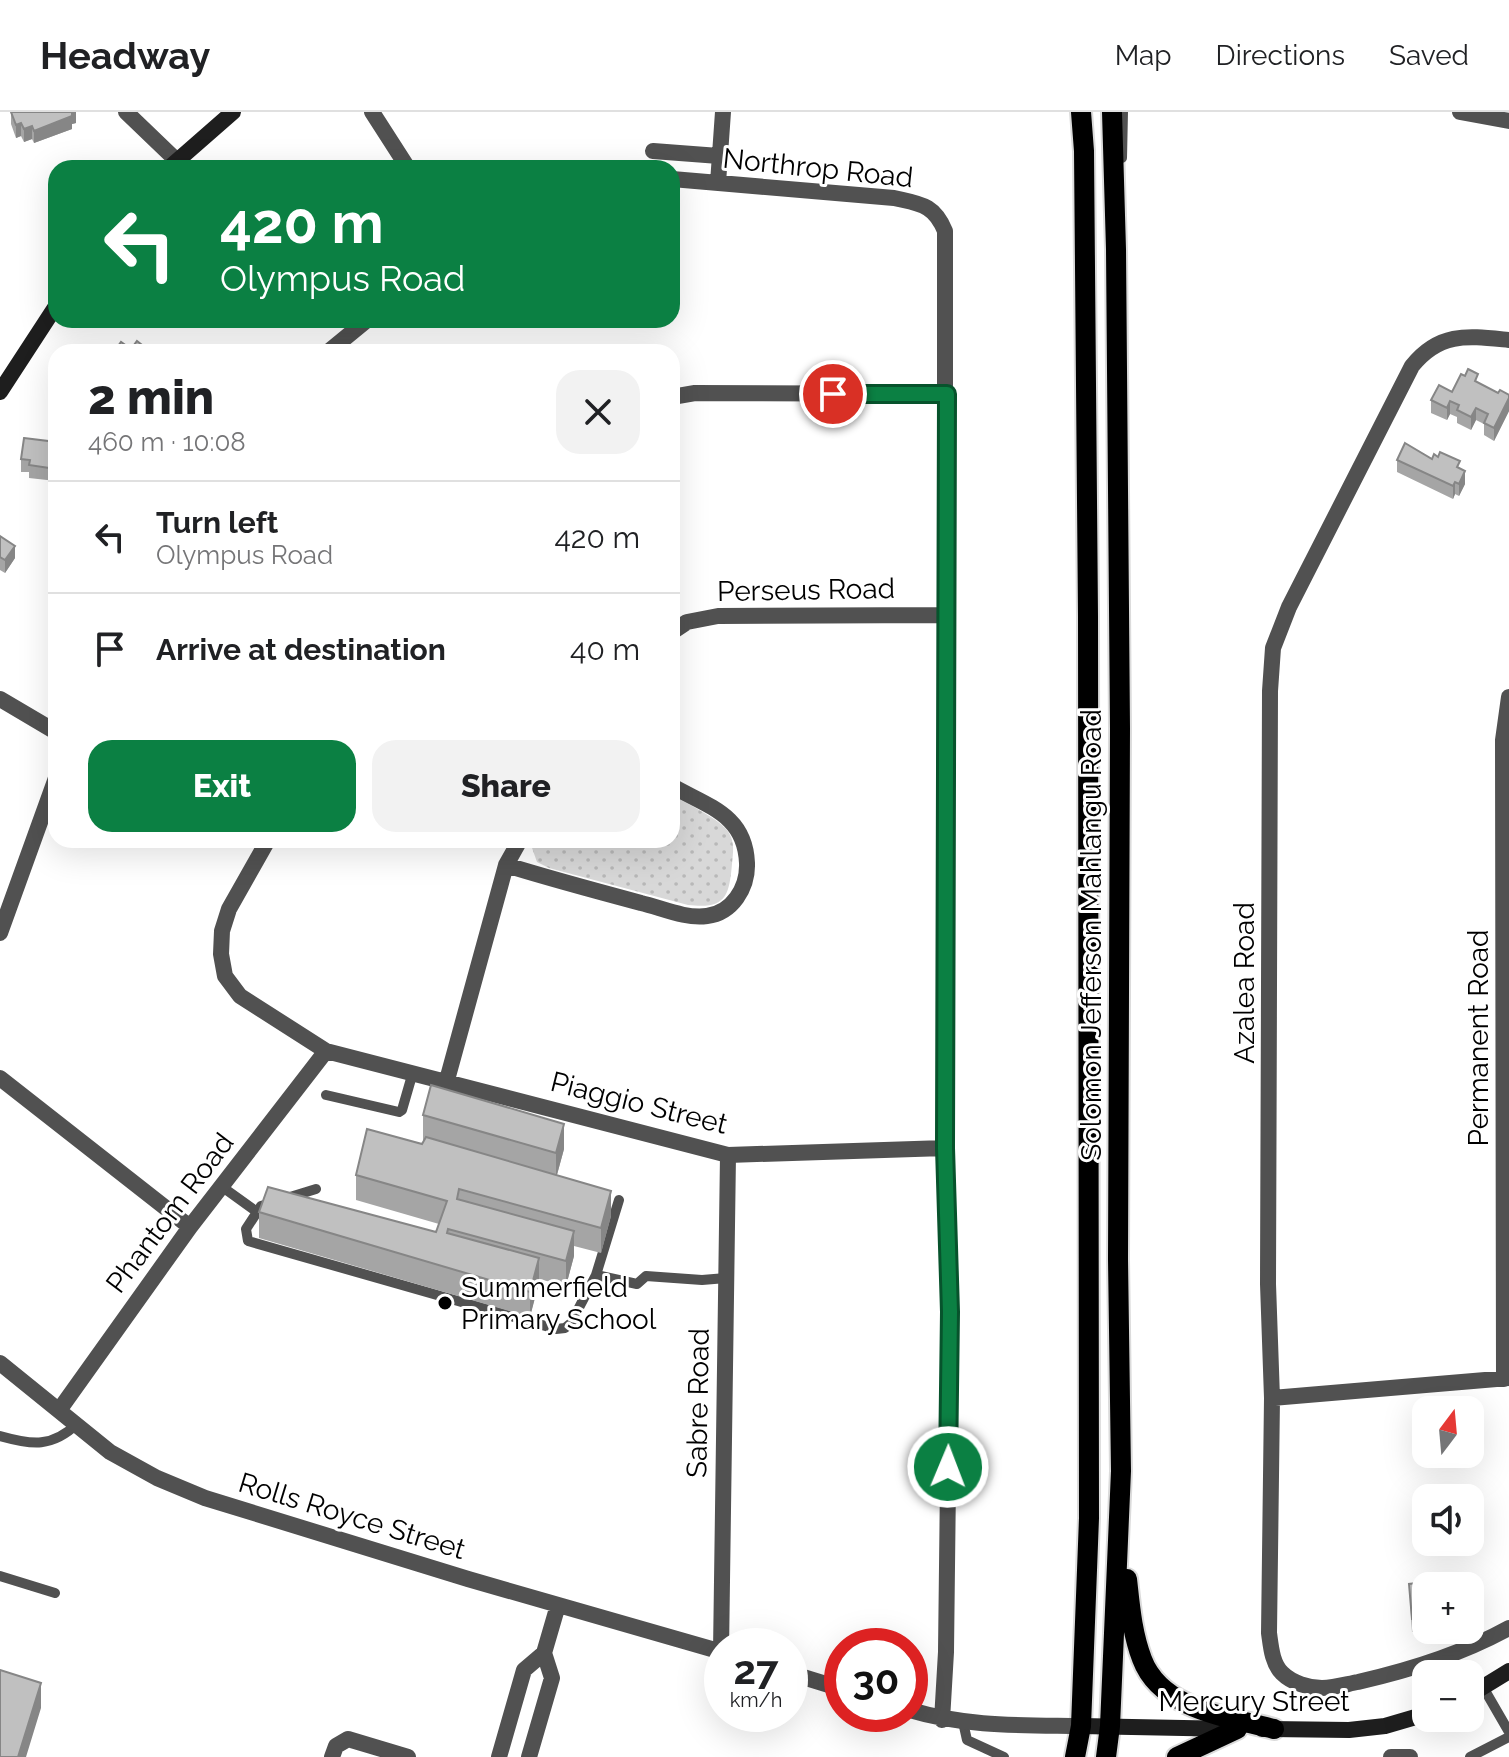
<!DOCTYPE html>
<html lang="en">
<head>
<meta charset="utf-8">
<style>
	:root { --surface:#fff; --page:#f2f2f2; --text:#202124; --muted:#757577; --line:#e0e0e0; --accent:#0b8043 }
	body { margin:0; font-family:Raleway,sans-serif; background:var(--page); color:var(--text); height:100vh; display:flex; flex-direction:column; font-size:30px; white-space:nowrap }
	* { box-sizing:border-box; margin:0 }
	p { font-size:26px; color:var(--muted) }
	.icon { flex:none; width:44px; height:44px; fill:none; stroke:currentColor; stroke-width:2; stroke-linecap:round; stroke-linejoin:round }
	.map { position:relative; flex:1; overflow:hidden }
	.panel { position:absolute; left:48px; top:232px; width:632px; height:504px; display:flex; flex-direction:column; background:var(--surface); border-radius:24px; box-shadow:0 8px 32px #0002 }
	.panel>* { flex:none }
	.banner { position:absolute; left:48px; top:48px; width:632px; height:168px; border-radius:24px; box-shadow:0 8px 32px #0002; background:#0b8043; color:#fff; overflow:hidden }
	.needle { width:52px; rotate:16deg }
	.fabs { position:absolute; left:1412px; top:1284px; display:grid; gap:16px }
	.fabs a { display:grid; place-items:center; width:72px; height:72px; border-radius:16px; background:var(--surface); box-shadow:0 8px 32px #0002; font-size:40px }
	.speed { position:absolute; left:704px; top:1516px; display:flex; gap:16px; font-size:40px; font-weight:700; text-align:center }
	.speed>* { display:grid; place-content:center; width:104px; height:104px; border-radius:50%; background:var(--surface); box-shadow:0 8px 32px #0002; line-height:1 }
	.speed small { font-size:20px; font-weight:400 }
	.speed .limit { border:12px solid #d22; background:#fff; color:#111 }
	.pin { position:absolute; display:grid; place-items:center; width:68px; height:68px; color:#fff; margin:-34px; border:4px solid #fff; border-radius:50%; box-shadow:0 2px 8px #0007 }
	.me { position:absolute; width:88px; margin:-44px; rotate:1deg; stroke-linejoin:round; filter:drop-shadow(0 0 6px #0008) }
	.turn { display:flex; align-items:center; gap:28px; height:168px; padding:0 40px; font-size:36px }
	.turn .icon { width:104px; height:104px; stroke-width:2.5 }
	.turn b { display:block; font-size:56px; line-height:68px }
	.round { display:grid; place-items:center; flex:none; width:84px; height:84px; border-radius:24px; background:var(--page) }
	.overview { display:flex; align-items:center; justify-content:space-between; height:136px; padding:0 40px }
	h1 { font-size:48px; font-weight:800; line-height:60px }
	.action { display:flex; gap:16px; margin-top:auto; padding:16px 40px }
	.action a { flex:1; height:92px; border-radius:24px; background:var(--accent); color:#fff; font-size:32px; font-weight:800; line-height:92px; text-align:center }
	.action a+a { background:var(--page); color:var(--text) }
	ul { padding:0; list-style:none }
	li { display:flex; align-items:center; gap:24px; height:112px; padding:0 40px; border-top:2px solid var(--line) }
	li div { flex:1 }
	li b { display:block; font-size:30px }
	li em { font-style:normal }
	header { display:flex; align-items:center; gap:48px; box-sizing:border-box; height:112px; padding:0 40px; background:var(--surface); border-bottom:2px solid var(--line) }
	header strong { font-size:38px }
	nav { display:flex; gap:44px; margin-inline-start:auto; font-size:28px }
	.map>svg:first-child { display:block }
	.park { fill:url(#park-dots) }
	.lines { fill:none; stroke-linecap:round; stroke-linejoin:round }
	.primary-casing { stroke:#dbdbdb; stroke-width:24 }
	.lane { stroke:#515151; stroke-width:10 }
	.street { stroke:#515151; stroke-width:16 }
	.secondary { stroke:#1e1e1e; stroke-width:16 }
	.primary { stroke:#000; stroke-width:20 }
	.wall { fill:#a5a5a5 }
	.shaded-wall { fill:#868686 }
	.building { fill:#c0c0c0; stroke:#868686; stroke-width:2 }
	.route-casing { stroke:#07532c; stroke-width:20 }
	.route { stroke:#0b8043; stroke-width:14 }
	.poi-dot { fill:#000; stroke:#fff; stroke-width:3 }
	.labels { text-anchor:middle; dominant-baseline:central; stroke-width:6; stroke-linejoin:round; paint-order:stroke }
	.street-label { font-size:28px; fill:#000; stroke:#fff }
	.poi-label { font-size:28px; fill:#000; stroke:#fff; text-anchor:start }
</style>
</head>
<body>
<header>
<strong>Headway</strong>
<nav><a>Map</a><a>Directions</a><a>Saved</a></nav>
</header>
<div class="map">
<svg width="1509" height="1645" viewBox="0 0 1509 1645">
	<defs>
		<pattern id="park-dots" width="8" height="8" patternUnits="userSpaceOnUse" patternTransform="scale(2)"><rect width="8" height="8" fill="#d8d8d8"/><path d="M2 2h.1M6 6h.1" fill="none" stroke="#b8b8b8" stroke-width="1.8" stroke-linecap="round"/></pattern>
	</defs>
	<rect width="100%" height="100%" fill="#fff"/>
	<!-- park -->
	<path class="park" d="M672 683C687 692 721 707 729 721 735 731 733 741 732 752 729 786 725 797 688 793L549 756 537 750 531 733 534 728H672Z"/>
	<g class="lines">
		<!-- primary casing -->
		<g class="primary-casing">
			<path id="primary" d="M1127 1467C1130 1494 1132 1521 1142 1547 1161 1598 1229 1605 1274 1617
				M1075 1645 1081 1614 1089 1406 1088 505 1084 39 1081 0
				M1106 1645 1110 1614 1121 1359 1118 1147 1120 616 1116 137 1112 0
				M1177 1645 1237 1617"/>
		</g>
		<!-- lane -->
		<path class="lane" d="M1122 46 1123 0
			M326 983 399 1000 402 998 413 960
			M221 1074 257 1100
			M316 1077 261 1094 246 1117 248 1129 556 1217 565 1216 571 1211 596 1163 619 1088
			M596 1163 637 1172 646 1164 702 1168 726 1166
			M0 1324C32 1333 52 1336 78 1311
			M0 1464 55 1481
			M1483 1575 1509 1620
			M963 1610 967 1628 1004 1645
			M1470 1645 1509 1625"/>
		<!-- street -->
		<path class="street" d="M126 0 176 48
			M372 0 408 56
			M1460 0 1509 9
			M653 39 719 44
			M672 67 894 86C920 92 934 92 945 119V1036L950 1200 946 1540 942 1608
			M718 71 723 0
			M1509 228C1469 224 1440 219 1412 254L1289 495 1273 536 1270 579 1268 1172 1272 1286 1269 1521C1271 1535 1272 1551 1282 1561 1292 1571 1309 1576 1322 1576 1334 1576 1347 1572 1358 1570 1411 1558 1462 1542 1509 1516
			M328 240 367 208
			M672 285 695 281 947 282
			M672 520 687 510 718 504 945 503
			M0 587 56 620
			M268 728 229 797 222 819 221 842 225 864 240 884 326 939 728 1043 945 1036
			M506 753C551 767 596 779 641 791 662 796 685 807 707 804 732 801 748 776 747 751 745 703 709 695 672 674
			M0 821 56 666
			M0 966 190 1115
			M447 968 506 753 520 728
			M0 1251 110 1340 157 1366 205 1386 468 1467 722 1540
			M1504 1267 1503 628 1509 585
			M1272 1286 1509 1266
			M60 1297 190 1115 326 939
			M721 1540 728 1043
			M790 1561 842 1577
			M910 1598C966 1615 1023 1613 1081 1614
			M332 1645 336 1634 348 1627 408 1645
			M499 1645 524 1558 544 1541 558 1493
			M529 1645 552 1566 544 1541
			M1391 1645H1410"/>
		<!-- secondary -->
		<path class="secondary" d="M169 56 233 0
			M0 280 56 194
			M1470 1583 1509 1559
			M1081 1614 1234 1617
			M1262 1617 1349 1618 1385 1614 1426 1602"/>
		<!-- primary -->
		<use href="#primary" class="primary"/>
	</g>
	<!-- wall -->
	<path class="wall" d="M11 0H76V11L72 12V17L34 31 32 27 24 30 21 24 16 26 11 12Z
		M1478 271 1498 281 1509 283V299L1494 329 1484 323V312L1476 308 1471 318 1457 311V305L1450 302 1447 308 1431 301V288Z
		M56 330V369L29 366V360H21V347Z
		M1432 347 1460 356 1465 372 1459 384 1455 382 1453 387 1397 360V348Z
		M0 424 15 446 5 461 0 458Z
		M423 1003 564 1037 557 1063 611 1104 601 1141 574 1134V1144L566 1174 539 1167 530 1205 259 1126V1100L436 1120 439 1112 356 1088V1063L422 1032 424 1028H423Z
		M1426 1470V1518L1429 1519 1412 1520 1409 1472Z"/>
	<!-- shaded-wall -->
	<path class="shaded-wall" d="M71 0H76V11L72 12V17L34 31V19Z
		M21 11V24L16 26V13Z
		M32 14V27L24 30V17Z
		M1509 286V299L1494 329V316Z
		M1450 289V302L1447 308V296Z
		M1476 296V308L1471 318V305Z
		M1465 359V372L1459 384V372Z
		M1455 370V382L1453 387V374Z
		M15 434V446L5 461V448Z
		M564 1012V1037L556 1066V1041Z
		M611 1079V1104L601 1141V1116Z
		M574 1119V1144L566 1174V1149Z
		M539 1146V1171L530 1205V1180Z
		M41 1571V1596L26 1645H18Z"/>
	<!-- building -->
	<path class="building" d="M11 0H72V4L34 19 32 14 24 17 21 11 16 13Z
		M137 229 151 240H114L121 230 131 237Z
		M1468 257 1478 262 1475 269 1498 281 1500 278 1509 283V286L1494 316 1484 311 1488 302 1476 296 1471 305 1457 298 1459 293 1450 289 1447 296 1431 288 1439 273 1452 280 1461 262 1465 264Z
		M24 326 56 330V357L29 353 30 348 21 347Z
		M1405 331 1432 347 1434 342 1438 345 1440 340 1460 349 1457 355 1465 359 1459 372 1455 370 1453 374 1397 348Z
		M0 424 15 434 5 448 0 445Z
		M431 973 564 1012 556 1041 423 1003Z
		M367 1017 422 1032 426 1025 611 1079 601 1116 459 1077 457 1087 574 1119 566 1149 448 1117 447 1121 539 1146 530 1180 259 1100 268 1075 436 1120 447 1089 356 1063Z
		M1426 1470V1506L1412 1507 1409 1472Z
		M0 1558 41 1571 18 1645H0Z"/>
	<g class="lines">
		<!-- route casing -->
		<g class="route-casing">
			<path id="route" d="M833 282H947L945 1036 950 1200 948 1355"/>
		</g>
		<!-- route -->
		<use href="#route" class="route"/>
	</g>
	<!-- markers -->
	<circle class="poi-dot" cx="445" cy="1191" r="8"/>
	<g class="labels">
		<!-- street labels -->
		<g class="street-label">
			<text transform="translate(818 56) rotate(6)">Northrop Road</text>
			<text transform="translate(806 478) rotate(-1)">Perseus Road</text>
			<text transform="translate(1091 823) rotate(-90)">Solomon Jefferson Mahlangu Road</text>
			<text transform="translate(1244 871) rotate(-90)">Azalea Road</text>
			<text transform="translate(1478 926) rotate(-90)">Permanent Road</text>
			<text transform="translate(639 991) rotate(14)">Piaggio Street</text>
			<text transform="translate(170 1101) rotate(-53)">Phantom Road</text>
			<text transform="translate(698 1291) rotate(-89)">Sabre Road</text>
			<text transform="translate(352 1404) rotate(17)">Rolls Royce Street</text>
			<text x="1254" y="1589">Mercury Street</text>
		</g>
		<!-- poi labels -->
		<g class="poi-label">
			<text x="461" y="1175">Summerfield<tspan x="461" dy="32">Primary School</tspan></text>
		</g>
	</g>
</svg>
<div class="fabs">
<a><svg class="needle" viewBox="-14 -14 28 28"><path d="M0-13l5 13h-10z" fill="#e53935"/><path d="M0 13l5-13h-10z" fill="#757577"/></svg></a>
<a><svg class="icon" aria-label="sound" viewBox="0 0 24 24"><path d="M4 9h4l5-4v14l-5-4H4zM17 9q2 3 0 6"/></svg></a>
<a>+</a>
<a>−</a>
</div>
<div class="speed"><div>27<small>km/h</small></div><div class="limit">30</div></div>
<div class="pin" style="left:833px;top:282px;background:#d93025"><svg class="icon" aria-label="arrive" viewBox="0 0 24 24"><path d="M6 21V4h12l-3 4 3 4H6"/></svg></div>
<svg class="me" style="left:948px;top:1355px" viewBox="-20 -20 40 40"><circle r="17" fill="#0b8043" stroke="#fff" stroke-width="3"/><path d="M0-11L8 9 0 5-8 9z" fill="#fff"/></svg>
<div class="banner">
<div class="turn"><svg class="icon" aria-label="left" viewBox="0 0 24 24"><path d="M17 20v-9H6M10 6l-5 5 5 5"/></svg><div><b>420 m</b>Olympus Road</div></div>
</div>
<section class="panel">
<div class="overview"><div><h1>2 min</h1><p>460 m · 10:08</p></div><a class="round"><svg class="icon" aria-label="close" viewBox="0 0 24 24"><path d="M6 6l12 12M18 6L6 18"/></svg></a></div>
<ul>
<li><svg class="icon" aria-label="left" viewBox="0 0 24 24"><path d="M17 20v-9H6M10 6l-5 5 5 5"/></svg><div><b>Turn left</b><p>Olympus Road</p></div><em>420 m</em></li>
<li><svg class="icon" aria-label="arrive" viewBox="0 0 24 24"><path d="M6 21V4h12l-3 4 3 4H6"/></svg><div><b>Arrive at destination</b></div><em>40 m</em></li>
</ul>
<div class="action"><a>Exit</a><a>Share</a></div>
</section>
</div>
</body>
</html>
